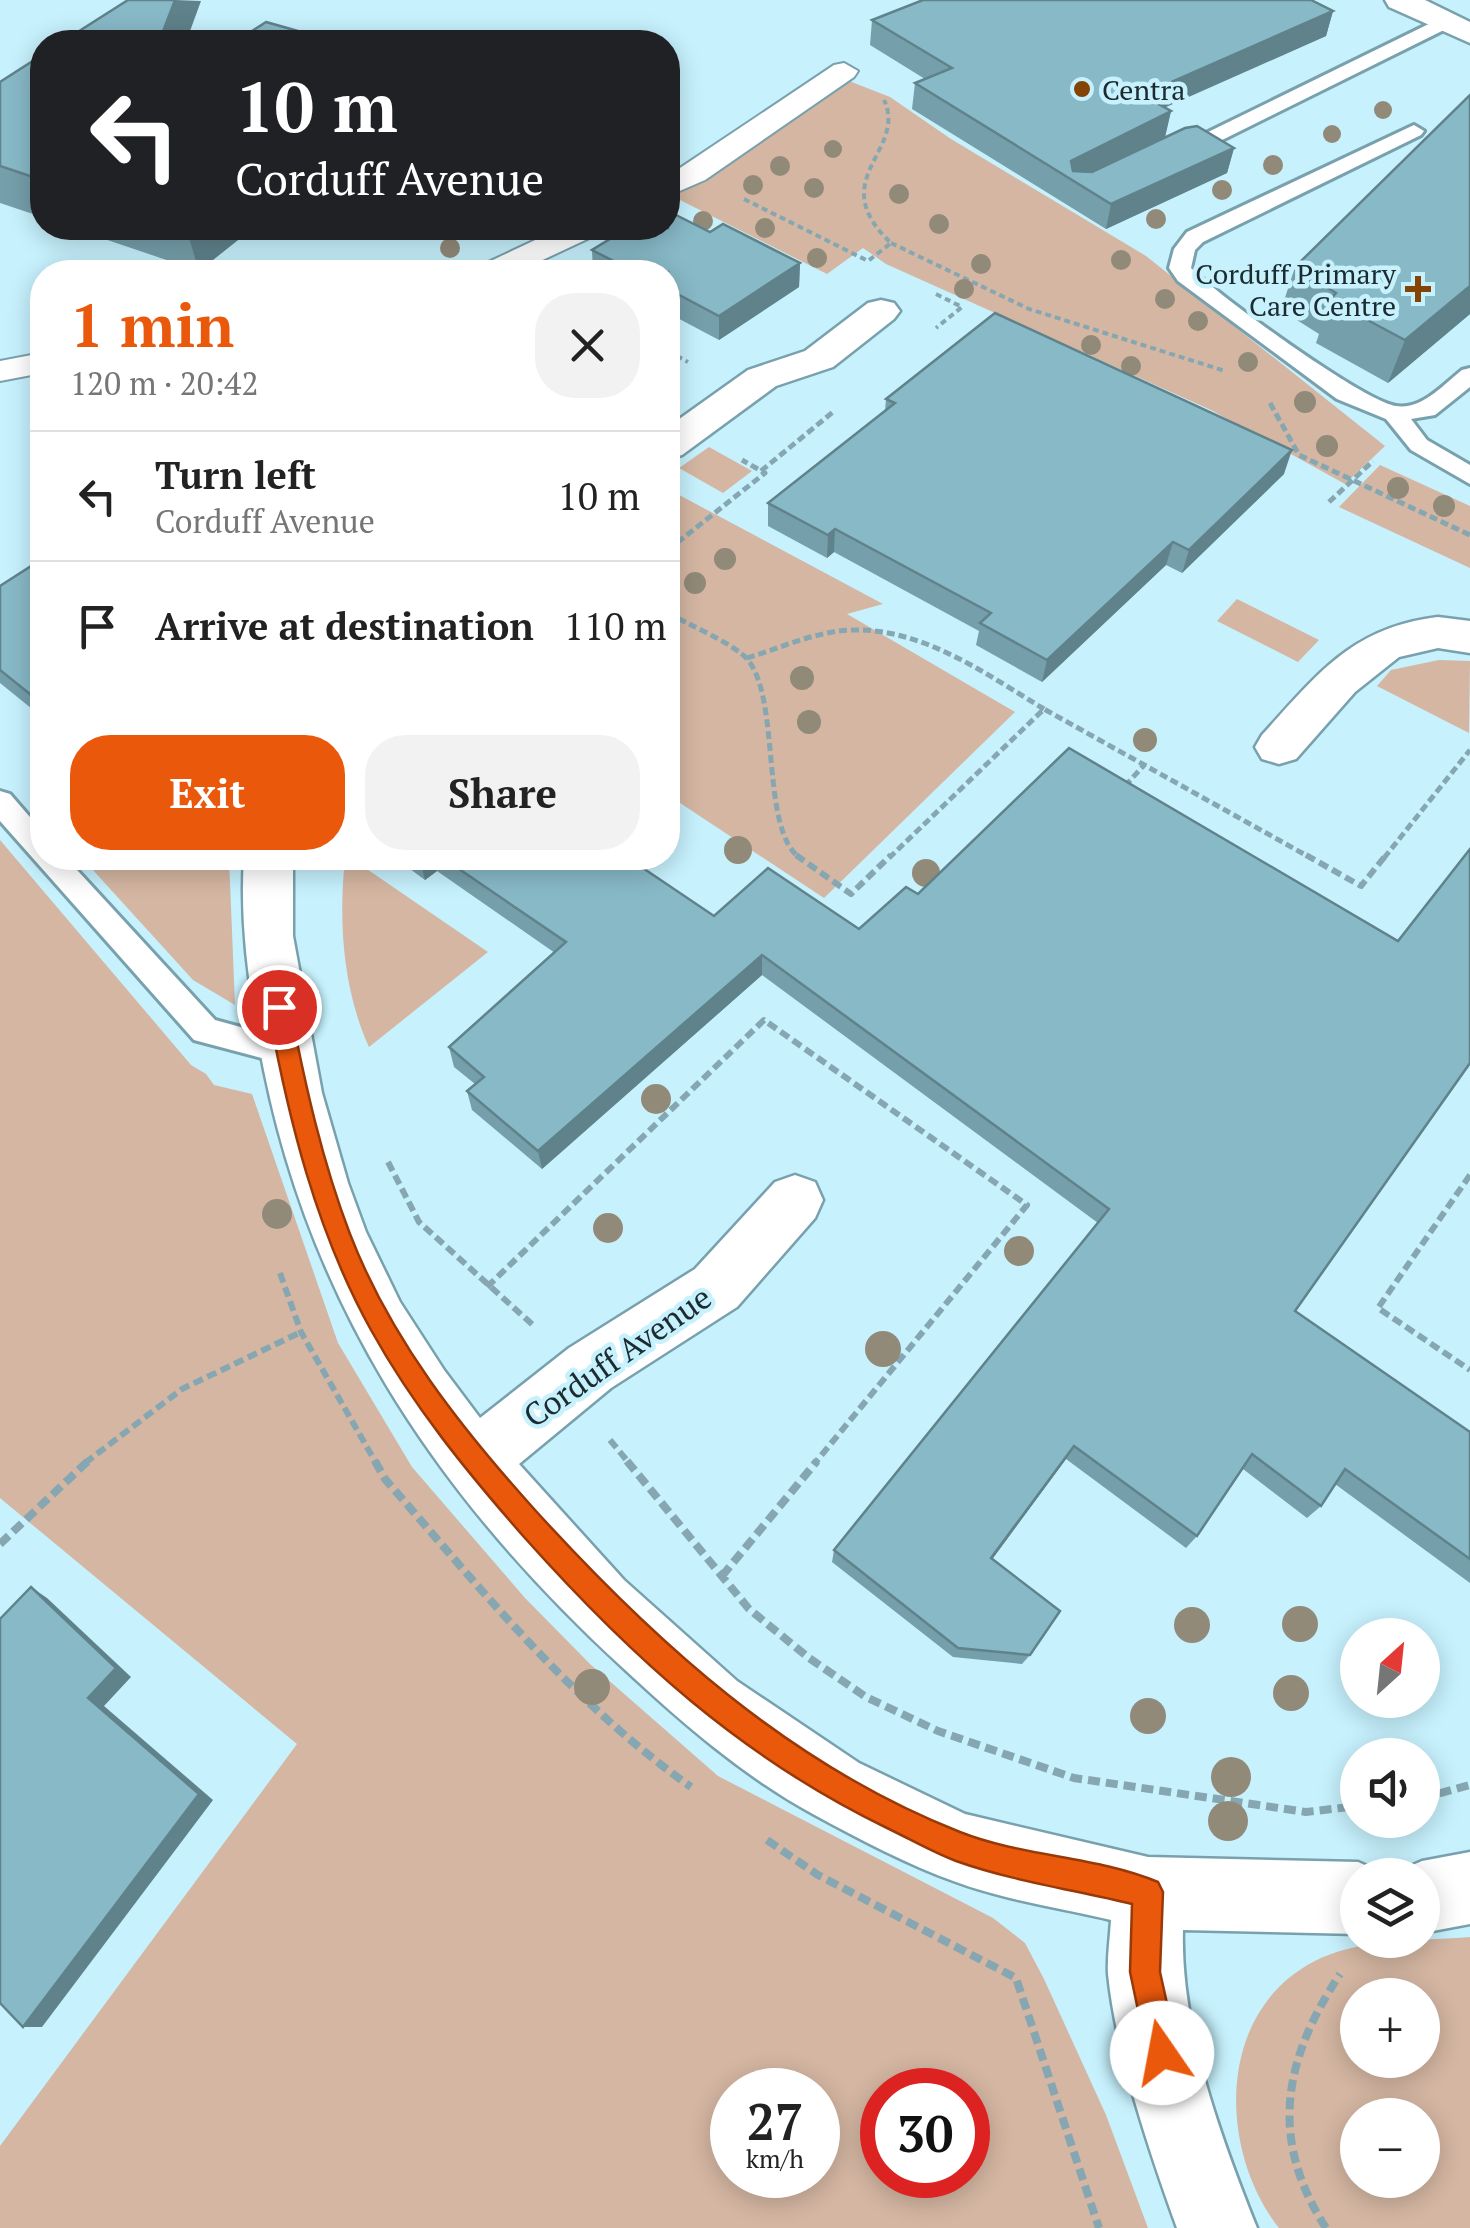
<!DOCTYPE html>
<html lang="en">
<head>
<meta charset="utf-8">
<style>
	:root { --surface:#fff; --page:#f2f2f2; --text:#222; --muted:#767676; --line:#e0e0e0; --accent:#ea580c }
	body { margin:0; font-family:"PT Serif",serif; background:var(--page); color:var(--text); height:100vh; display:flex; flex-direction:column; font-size:38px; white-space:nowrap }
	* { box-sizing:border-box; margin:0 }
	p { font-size:32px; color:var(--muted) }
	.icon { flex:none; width:55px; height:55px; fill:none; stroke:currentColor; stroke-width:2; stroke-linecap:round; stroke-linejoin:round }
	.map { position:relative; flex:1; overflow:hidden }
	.side { position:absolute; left:30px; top:260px; width:650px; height:610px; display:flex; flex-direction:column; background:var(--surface); border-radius:40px; box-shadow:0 5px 25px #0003 }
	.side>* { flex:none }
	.hud { position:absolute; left:30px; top:30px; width:650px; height:210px; border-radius:40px; box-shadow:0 5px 25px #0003; background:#202124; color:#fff; overflow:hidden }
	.needle { width:65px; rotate:27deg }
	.fabs { position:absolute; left:1340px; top:1618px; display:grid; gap:20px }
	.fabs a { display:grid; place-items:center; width:100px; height:100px; border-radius:50%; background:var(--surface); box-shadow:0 5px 25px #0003; font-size:50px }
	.speed { position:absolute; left:710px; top:2068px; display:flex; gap:20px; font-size:50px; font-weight:700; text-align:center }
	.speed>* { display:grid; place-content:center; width:130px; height:130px; border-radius:50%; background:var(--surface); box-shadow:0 5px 25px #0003; line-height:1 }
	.speed small { font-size:25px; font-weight:400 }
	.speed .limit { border:15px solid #d22; background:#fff; color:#111 }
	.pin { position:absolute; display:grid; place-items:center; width:85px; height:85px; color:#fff; margin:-42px; border:5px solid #fff; border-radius:50%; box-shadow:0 2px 10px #0007 }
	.me { position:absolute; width:110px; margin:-55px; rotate:348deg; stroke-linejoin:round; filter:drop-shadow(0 0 8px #0008) }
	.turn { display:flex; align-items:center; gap:35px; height:210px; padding:0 40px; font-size:45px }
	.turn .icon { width:130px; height:130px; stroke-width:2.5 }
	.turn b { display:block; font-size:70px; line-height:85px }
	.round { display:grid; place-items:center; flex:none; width:105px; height:105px; border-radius:40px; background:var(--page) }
	.overview { display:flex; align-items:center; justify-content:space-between; height:170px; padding:0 40px }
	h1 { font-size:60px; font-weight:600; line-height:75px; color:var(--accent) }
	.cta { display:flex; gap:20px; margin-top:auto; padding:20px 40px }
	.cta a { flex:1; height:115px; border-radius:40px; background:var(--accent); color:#fff; font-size:40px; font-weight:600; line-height:115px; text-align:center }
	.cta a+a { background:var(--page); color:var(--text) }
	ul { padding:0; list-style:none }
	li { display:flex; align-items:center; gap:30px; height:130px; padding:0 40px; border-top:2px solid var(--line) }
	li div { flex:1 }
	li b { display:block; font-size:38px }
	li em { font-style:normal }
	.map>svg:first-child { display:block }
	.green { fill:#d4b6a2; fill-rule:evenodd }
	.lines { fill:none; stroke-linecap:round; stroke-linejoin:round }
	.service-casing { stroke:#79a1ad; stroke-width:6 }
	.pedestrian-casing { stroke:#79a1ad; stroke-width:4 }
	.minor-casing { stroke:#79a1ad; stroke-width:5 }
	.tertiary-casing { stroke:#79a1ad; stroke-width:5 }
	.path-far3 { stroke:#86a7b1; stroke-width:4; stroke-dasharray:6 4; stroke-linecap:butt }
	.path-far2 { stroke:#86a7b1; stroke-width:5; stroke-dasharray:8 4; stroke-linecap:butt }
	.path-far1 { stroke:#86a7b1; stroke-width:6; stroke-dasharray:10 5; stroke-linecap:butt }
	.path { stroke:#86a7b1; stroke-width:8; stroke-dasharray:12 6; stroke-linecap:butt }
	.service { fill:#fff; fill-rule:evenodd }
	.pedestrian { fill:#fff; fill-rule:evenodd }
	.minor { fill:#fff; fill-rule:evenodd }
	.tertiary { fill:#fff; fill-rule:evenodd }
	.tree { fill:#918a79 }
	.wall { fill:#759fab }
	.shaded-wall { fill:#5f828b }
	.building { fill:#88b9c7; stroke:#5f828b; stroke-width:2.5 }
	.route { fill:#ea580c; stroke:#983908; stroke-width:2.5 }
	.poi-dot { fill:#834406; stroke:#c6f1fd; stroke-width:4 }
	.labels { text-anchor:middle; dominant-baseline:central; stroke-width:9; stroke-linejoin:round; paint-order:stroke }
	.far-poi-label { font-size:28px; fill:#1b2b30; stroke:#c6f1fd; text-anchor:start }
	.street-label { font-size:32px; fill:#1b2b30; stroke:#c6f1fd }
</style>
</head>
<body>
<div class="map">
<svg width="1470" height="2228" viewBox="0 0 1470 2228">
	<rect width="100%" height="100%" fill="#c6f1fd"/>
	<!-- green -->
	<path class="green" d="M844 79 890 97 951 139 1146 256 1385 446 1345 484 1211 410 886 264 863 248 827 274 668 194Z
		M709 447 752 471 723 493 679 468Z
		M1380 465 1470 506V568L1339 507Z
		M668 489 883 604 847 614 1015 712 824 898 668 795Z
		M1237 599 1319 640 1298 662 1217 621Z
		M1439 660 1470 661 1469 733 1377 686 1391 670Z
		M0 840 191 1065 206 1074 214 1085 252 1094 338 1343 412 1467 525 1598 590 1664 718 1776 993 1918 1025 1943 1044 1979 1106 2115 1148 2228H0V2146L297 1744 0 1498ZM732 2090H818V2175H732ZM968 2090V2175H882V2090Z
		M82 858H229L235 1005 193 980Z
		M358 863 488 952 369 1047C344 992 339 929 344 869Z
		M1470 1937V2228H1279C1218 2150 1216 2013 1313 1962 1358 1938 1420 1941 1470 1937ZM1358 1995H1422V2060H1358ZM1422 2115V2180H1358V2115Z"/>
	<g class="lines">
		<!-- service casing -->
		<g class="service-casing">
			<path id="service" d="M1445 16 1454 22 1452 26 1212 145 1172 151 1162 145 1172 139 1200 136Z
				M1414 125 1424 131 1421 135 1203 242 1195 250 1191 268C1217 295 1363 401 1396 406 1422 410 1443 385 1462 370L1470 368V387L1435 415 1411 419 1427 440 1470 465V484L1411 450 1386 419 1337 399 1178 281 1169 268 1174 249 1187 232Z
				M0 791 10 794 42 831V858H66L215 1020 299 1043 304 1052 299 1061 288 1065 194 1040 0 821Z"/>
		</g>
		<!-- pedestrian casing -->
		<g class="pedestrian-casing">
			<path id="pedestrian" d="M844 63 858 71 854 77 705 180 668 196V176L834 65Z
				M561 228H600L596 235 517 272H477L482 265Z
				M42 353V373L0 381V361Z"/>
		</g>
		<!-- minor casing -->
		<g class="minor-casing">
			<path id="minor" d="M881 300 894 303 900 311 894 319 833 367 776 386 682 455 668 459V427L748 370 805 351 868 303Z
				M1438 617 1470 621V653L1438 648 1399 657 1355 692 1296 759 1279 764 1262 759 1255 747 1262 735C1317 675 1352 627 1438 617Z
				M244 858H293V936L322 1093 348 1183 366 1232 400 1302 444 1370 480 1418 569 1348 695 1269 775 1182 795 1175 815 1182 823 1200 815 1218 737 1307 611 1388 519 1464 624 1580 737 1681 859 1763 965 1814 1148 1857 1358 1862 1383 1873 1358 1875V1934L1183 1930C1180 2027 1221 2138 1257 2228H1177C1150 2153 1116 2053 1108 1974 1107 1957 1110 1938 1111 1920 1060 1908 1005 1900 956 1882 908 1865 859 1839 813 1814 744 1777 679 1720 622 1667 432 1492 302 1295 258 1038 248 975 240 921 244 858Z
				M1470 1852V1924L1422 1933V1875H1395L1397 1872 1422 1861Z"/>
		</g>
		<!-- tertiary casing -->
		<g class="tertiary-casing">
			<path id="tertiary" d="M1385 0H1425L1470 22V43L1389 7Z"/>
		</g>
		<!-- path-far3 -->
		<path class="path-far3" d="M744 199 868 261 891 243C823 179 908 151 884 100
			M891 243 1029 309 1225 371
			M936 294 962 307 936 328
			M668 351 688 362"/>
		<!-- path-far2 -->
		<path class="path-far2" d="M1270 403 1299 455 1470 535
			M761 471 833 412
			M1329 502 1373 461
			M668 550 765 473 742 460
			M668 613C687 624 735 644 748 660 781 701 760 830 800 858
			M747 658C781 648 816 631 852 630 923 628 986 674 1044 709
			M1125 786 1145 764
			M889 858 1044 709 1311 858
			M1384 858 1470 750"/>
		<!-- path-far1 -->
		<path class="path-far1" d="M796 855 851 894 891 855
			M1306 855 1361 886 1386 855
			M388 1162 419 1222 534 1326
			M1470 1175 1378 1308 1470 1370
			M280 1273 301 1332 376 1463
			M487 1287 764 1020 1027 1205 815 1463
			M610 1440 629 1463
			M85 1463 182 1389 301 1332"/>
		<!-- path -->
		<path class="path" d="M375 1461 385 1479C480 1588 572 1703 691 1787
			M627 1461 749 1609 809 1658 866 1697 938 1731 1074 1778 1306 1812 1358 1806
			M0 1544 88 1461
			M722 1576 817 1461
			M1422 1798 1470 1785
			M767 1840 818 1875 1016 1978 1099 2228
			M1326 2228C1268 2138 1284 2059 1340 1974"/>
		<!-- service -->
		<use href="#service" class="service"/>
		<!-- pedestrian -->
		<use href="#pedestrian" class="pedestrian"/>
		<!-- minor -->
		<use href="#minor" class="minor"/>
		<!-- tertiary -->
		<use href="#tertiary" class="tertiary"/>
	</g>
	<!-- trees -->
	<g class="tree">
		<circle cx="1383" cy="110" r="9"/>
		<circle cx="1332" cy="134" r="9"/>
		<circle cx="833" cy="149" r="9"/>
		<circle cx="1273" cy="165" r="10"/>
		<circle cx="780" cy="166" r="10"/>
		<circle cx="753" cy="185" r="10"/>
		<circle cx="814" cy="188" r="10"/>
		<circle cx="1222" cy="190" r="10"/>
		<circle cx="899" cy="194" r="10"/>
		<circle cx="1156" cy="219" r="10"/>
		<circle cx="703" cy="221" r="10"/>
		<circle cx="939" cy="224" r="10"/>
		<circle cx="765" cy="228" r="10"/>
		<circle cx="450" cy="248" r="10"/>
		<circle cx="817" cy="258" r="10"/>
		<circle cx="1121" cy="260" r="10"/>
		<circle cx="981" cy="264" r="10"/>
		<circle cx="964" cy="289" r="10"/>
		<circle cx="1165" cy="299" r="10"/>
		<circle cx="1198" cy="321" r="10"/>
		<circle cx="1091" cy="345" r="10"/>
		<circle cx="1248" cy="362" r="10"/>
		<circle cx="1131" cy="366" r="10"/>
		<circle cx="1305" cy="402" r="11"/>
		<circle cx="1327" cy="446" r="11"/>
		<circle cx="1398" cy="488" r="11"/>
		<circle cx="1444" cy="506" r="11"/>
		<circle cx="725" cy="559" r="11"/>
		<circle cx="695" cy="583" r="11"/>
		<circle cx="802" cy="678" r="12"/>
		<circle cx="809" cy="722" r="12"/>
		<circle cx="1145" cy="740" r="12"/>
		<circle cx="738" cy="850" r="14"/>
		<circle cx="926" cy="873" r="14"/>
		<circle cx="656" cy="1099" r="15"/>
		<circle cx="277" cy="1214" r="15"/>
		<circle cx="608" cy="1228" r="15"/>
		<circle cx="1019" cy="1251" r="15"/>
		<circle cx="883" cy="1349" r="18"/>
		<circle cx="1300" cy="1624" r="18"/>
		<circle cx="1192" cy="1625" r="18"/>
		<circle cx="592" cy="1687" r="18"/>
		<circle cx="1291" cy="1693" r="18"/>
		<circle cx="1148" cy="1716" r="18"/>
		<circle cx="1231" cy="1777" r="20"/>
		<circle cx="1228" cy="1821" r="20"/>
	</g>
	<!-- wall -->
	<path class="wall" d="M1333 11 1326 36 1164 108 1171 111 1165 137 1234 148 1227 173 1106 229 912 109 915 83 925 79 870 45 872 20Z
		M42 55V217L0 203V82Z
		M1470 95V314L1388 383 1316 343 1319 334 1281 310 1295 267Z
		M72 228H253L199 271Z
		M710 232 800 263 799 287 719 340 668 313V272H593L592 250Z
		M886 399 1284 474 1182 573 1166 565 1042 682 976 645 979 631 834 552 827 558 768 526V503L885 411Z
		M42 559V717L0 683V586Z
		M395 858H628L1470 1432V1583L1335 1484 1321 1506 1307 1518 1243 1469 1197 1536 1186 1548 1066 1459 992 1559 1030 1655 1022 1664 953 1657 832 1562 834 1550 1098 1223 762 975 542 1169 472 1110 467 1091 475 1084 454 1067 449 1047 555 953 437 871 425 880Z"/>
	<!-- shaded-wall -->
	<path class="shaded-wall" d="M175 0 201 1 186 42H159Z
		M1333 11 1326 36 1136 120 1142 95Z
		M1171 111 1165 137 1076 182 1071 161Z
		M1234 148 1227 173 1106 229 1111 204Z
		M186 228H253L199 271Z
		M800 263 799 287 719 340V316Z
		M1470 286V314L1388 383 1405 340Z
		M1292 450 1284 474 1182 573 1189 550Z
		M835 529 834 552 827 558 828 535Z
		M1173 542 1166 565 1042 682 1047 660Z
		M422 858H434L437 871 425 880 420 859Z
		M762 955V975L542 1169 538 1151Z
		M1074 1446 1066 1459 985 1569 991 1558Z
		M31 1587 47 1598 131 1677 104 1706 213 1800 42 2027H23Z"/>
	<!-- building -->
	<path class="building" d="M128 0H175L159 42H62Z
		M923 0H1311L1333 11 1142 95 1171 111 1071 161 1073 171 1092 172 1185 128 1197 126 1234 148 1111 204 915 83 952 68 872 20Z
		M266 22 337 42H235Z
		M42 55V180L0 166V82Z
		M1470 95V286L1405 340 1330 300 1336 293 1295 267Z
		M668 211 710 232 723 224 800 263 719 316 668 289V272H635L592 250 628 228H668Z
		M995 313 1292 450 1189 550 1173 542 1047 660 980 623 991 613 835 529 828 535 768 503 895 403 886 399Z
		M42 559V702L41 703 0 670V586Z
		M1069 748 1398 941 1470 849V1063L1295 1311 1470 1432V1559L1345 1469 1321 1506 1252 1454 1197 1536 1074 1446 991 1558 1060 1611 1030 1655 958 1648 834 1550 1109 1209 762 955 538 1151 467 1091 484 1077 449 1047 566 942 443 858H628L714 916 768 868 859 929 906 887 918 894Z
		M31 1587 116 1668 88 1698 199 1794 23 2027 0 2003V1619Z"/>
	<!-- route -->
	<path class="route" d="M279 998 290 1007C305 1084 322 1161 350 1234 390 1338 461 1428 535 1510 656 1643 790 1765 960 1832 1023 1857 1096 1856 1158 1882L1163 1892 1160 1972 1178 2053 1173 2064 1162 2068 1151 2064 1147 2053 1130 1972 1132 1904C1075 1890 1012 1881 956 1861 932 1852 910 1839 887 1828 742 1758 631 1657 524 1537 467 1472 413 1406 371 1330 316 1231 288 1118 268 1007Z"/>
	<!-- markers -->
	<g class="poi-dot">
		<circle cx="1082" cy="89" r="10"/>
		<path d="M1413 274h10v10h10v10h-10v10h-10v-10h-10v-10h10z"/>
	</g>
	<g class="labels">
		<!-- far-poi labels -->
		<g class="far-poi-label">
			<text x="1102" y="89">Centra</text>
			<text x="1396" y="273" text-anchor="end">Corduff Primary<tspan x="1396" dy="32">Care Centre</tspan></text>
		</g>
		<!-- street labels -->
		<g class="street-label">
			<text transform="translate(617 1356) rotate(-35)">Corduff Avenue</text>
		</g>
	</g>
</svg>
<div class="fabs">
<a><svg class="needle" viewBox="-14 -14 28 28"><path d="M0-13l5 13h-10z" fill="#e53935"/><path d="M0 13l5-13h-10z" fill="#767676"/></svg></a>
<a><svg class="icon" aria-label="sound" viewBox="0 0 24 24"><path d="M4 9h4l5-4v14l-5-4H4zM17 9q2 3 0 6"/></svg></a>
<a><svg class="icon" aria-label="layers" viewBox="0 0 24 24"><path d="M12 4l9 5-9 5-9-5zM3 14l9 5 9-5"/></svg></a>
<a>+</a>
<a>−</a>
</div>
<div class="speed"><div>27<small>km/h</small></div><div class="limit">30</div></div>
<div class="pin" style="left:279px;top:1007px;background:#d93025"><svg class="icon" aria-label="arrive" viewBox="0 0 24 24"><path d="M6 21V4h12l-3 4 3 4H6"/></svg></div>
<svg class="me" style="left:1162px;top:2053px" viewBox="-20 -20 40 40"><circle r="19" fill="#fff"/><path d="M0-13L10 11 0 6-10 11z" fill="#ea580c"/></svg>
<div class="hud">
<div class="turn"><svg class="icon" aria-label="left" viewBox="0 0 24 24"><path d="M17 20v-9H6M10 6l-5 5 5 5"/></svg><div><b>10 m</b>Corduff Avenue</div></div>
</div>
<section class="side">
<div class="overview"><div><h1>1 min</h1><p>120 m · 20:42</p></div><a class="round"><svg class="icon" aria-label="close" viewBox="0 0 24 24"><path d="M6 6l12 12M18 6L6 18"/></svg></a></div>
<ul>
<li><svg class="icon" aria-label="left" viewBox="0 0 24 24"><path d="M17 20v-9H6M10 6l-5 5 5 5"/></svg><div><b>Turn left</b><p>Corduff Avenue</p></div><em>10 m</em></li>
<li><svg class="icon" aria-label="arrive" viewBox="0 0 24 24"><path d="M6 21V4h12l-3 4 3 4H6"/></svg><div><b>Arrive at destination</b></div><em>110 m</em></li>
</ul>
<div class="cta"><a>Exit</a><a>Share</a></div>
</section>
</div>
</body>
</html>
